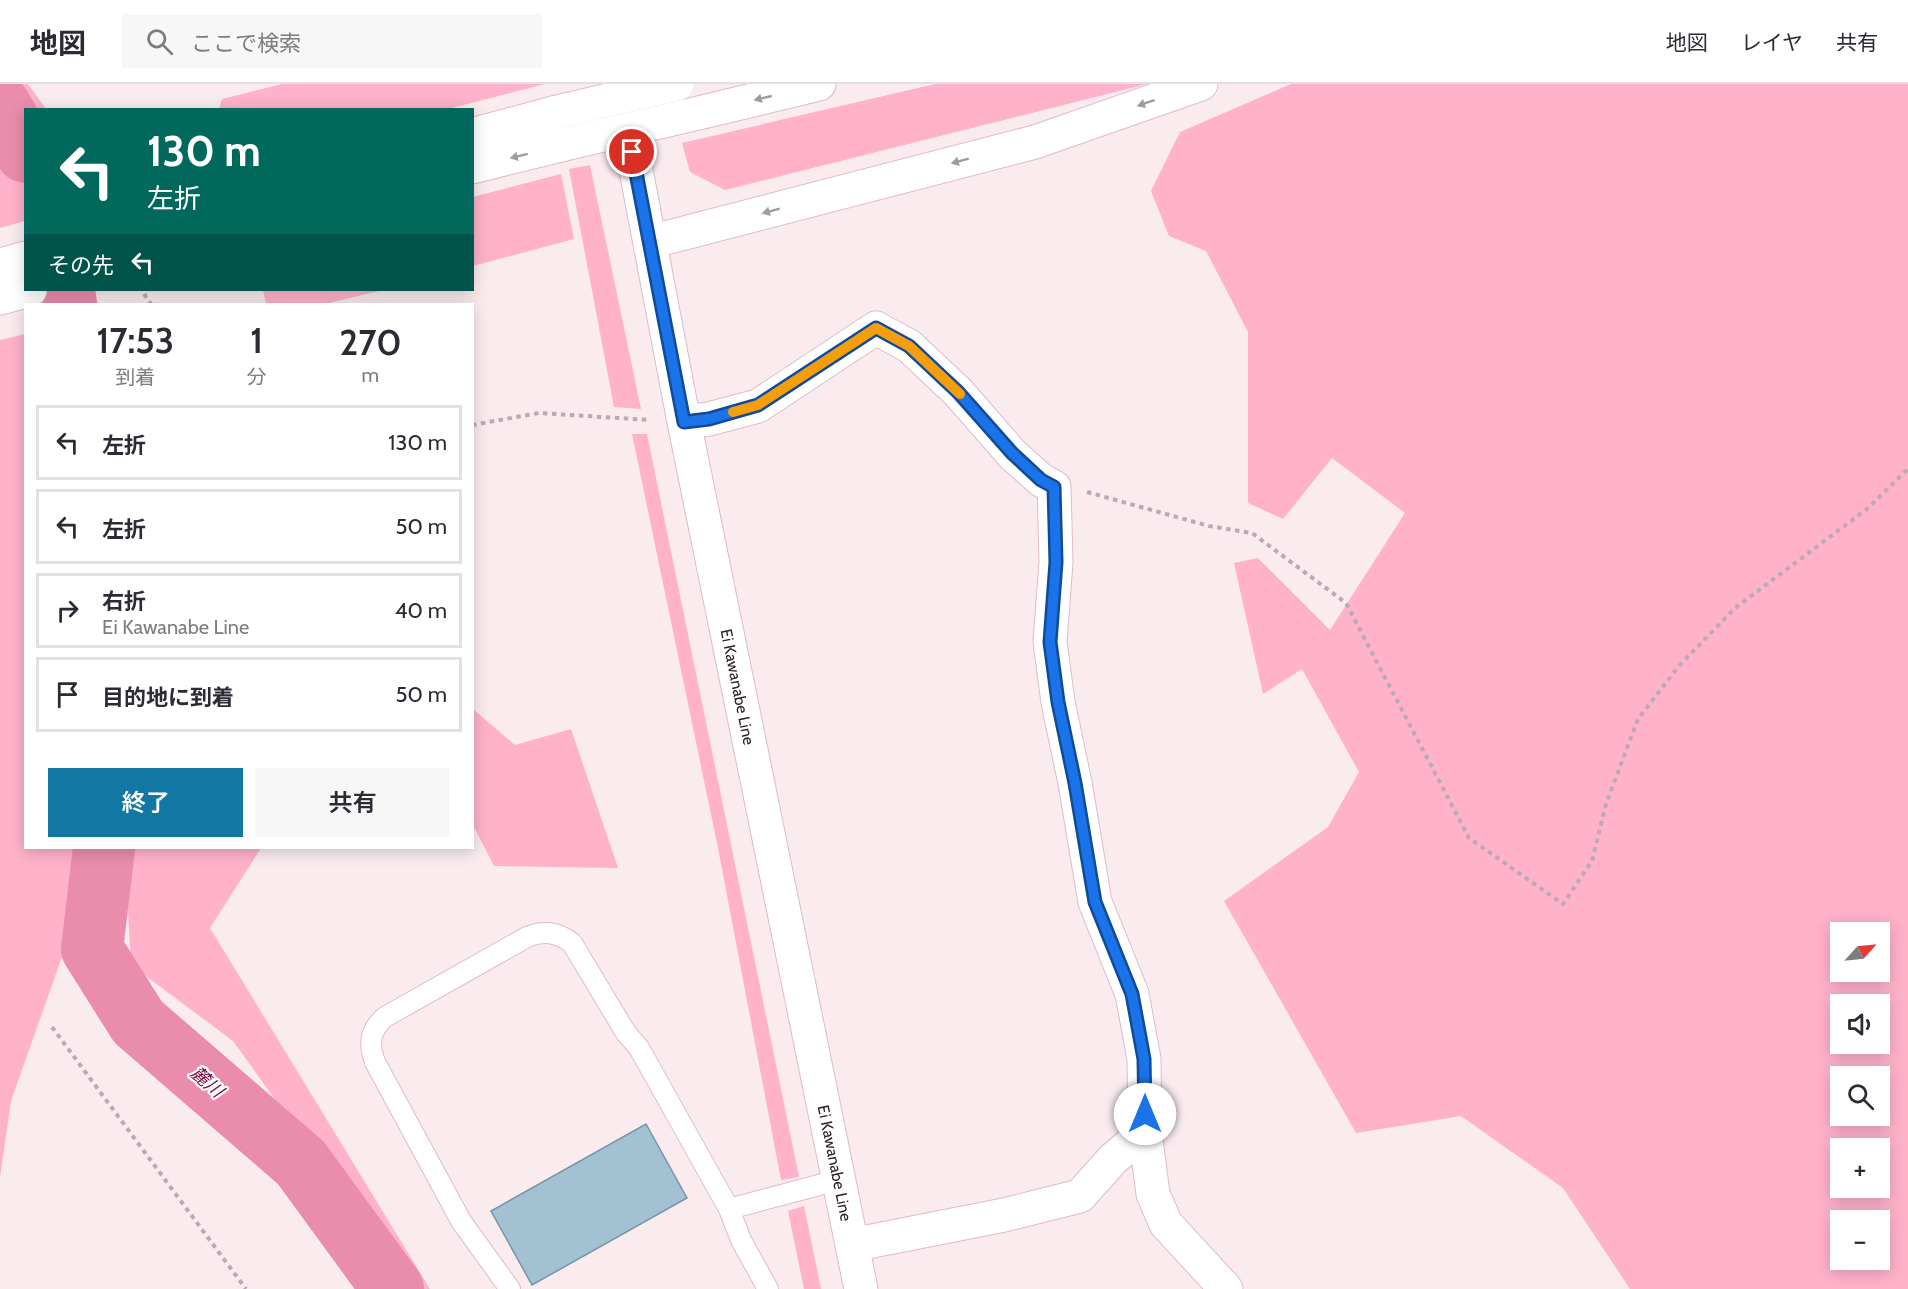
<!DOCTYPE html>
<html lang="ja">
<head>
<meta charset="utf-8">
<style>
	:root { --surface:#fff; --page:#f7f7f7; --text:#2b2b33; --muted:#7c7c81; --line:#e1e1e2; --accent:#1278a3 }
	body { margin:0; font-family:Cabin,"Noto Sans JP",sans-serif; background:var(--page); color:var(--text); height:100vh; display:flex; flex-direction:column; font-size:22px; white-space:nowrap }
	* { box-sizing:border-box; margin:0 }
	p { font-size:20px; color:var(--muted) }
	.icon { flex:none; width:33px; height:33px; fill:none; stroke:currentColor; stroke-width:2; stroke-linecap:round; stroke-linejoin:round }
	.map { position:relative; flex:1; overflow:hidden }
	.side { position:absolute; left:24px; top:219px; width:450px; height:546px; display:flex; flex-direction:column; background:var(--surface); border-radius:0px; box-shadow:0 3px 15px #0003 }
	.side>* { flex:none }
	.top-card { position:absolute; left:24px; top:24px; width:450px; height:183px; border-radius:0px; box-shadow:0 3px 15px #0003; background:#00695c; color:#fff; overflow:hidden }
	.needle { width:39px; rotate:63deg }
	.fabs { position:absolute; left:1830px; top:838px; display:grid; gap:12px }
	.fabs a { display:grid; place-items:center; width:60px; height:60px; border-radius:0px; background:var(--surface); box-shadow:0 3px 15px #0003; font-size:30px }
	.pin { position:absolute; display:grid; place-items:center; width:51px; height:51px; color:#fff; margin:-26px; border:3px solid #fff; border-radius:50%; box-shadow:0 2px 6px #0007 }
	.me { position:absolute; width:66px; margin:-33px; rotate:0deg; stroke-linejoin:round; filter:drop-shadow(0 0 4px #0008) }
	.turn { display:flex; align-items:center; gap:21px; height:126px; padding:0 24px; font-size:27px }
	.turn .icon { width:78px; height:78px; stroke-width:2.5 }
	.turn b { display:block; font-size:42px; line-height:51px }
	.then { display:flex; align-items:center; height:57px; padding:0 24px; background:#0003; gap:12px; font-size:22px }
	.eta { display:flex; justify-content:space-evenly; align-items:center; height:102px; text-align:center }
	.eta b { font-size:36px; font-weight:600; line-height:42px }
	.cta { display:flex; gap:12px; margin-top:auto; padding:12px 24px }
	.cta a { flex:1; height:69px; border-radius:0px; background:var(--accent); color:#fff; font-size:24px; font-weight:600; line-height:69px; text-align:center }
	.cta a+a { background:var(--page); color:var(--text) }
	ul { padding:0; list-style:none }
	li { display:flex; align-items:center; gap:18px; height:75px; margin:0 12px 9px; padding:0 12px; border:3px solid var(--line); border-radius:0px }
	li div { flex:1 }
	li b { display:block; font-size:22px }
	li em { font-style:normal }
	header { display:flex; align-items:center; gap:36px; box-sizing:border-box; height:84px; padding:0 30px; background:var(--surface); border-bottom:2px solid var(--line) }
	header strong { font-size:28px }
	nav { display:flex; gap:33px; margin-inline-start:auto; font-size:21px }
	.search { width:420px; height:54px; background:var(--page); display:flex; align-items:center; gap:15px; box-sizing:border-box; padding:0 21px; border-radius:0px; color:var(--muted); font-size:22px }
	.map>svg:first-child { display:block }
	.green { fill:#ffb2ca; fill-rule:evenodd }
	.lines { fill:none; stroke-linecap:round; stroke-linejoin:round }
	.river { stroke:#ea8cac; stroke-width:62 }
	.building { fill:#a2c2d4; stroke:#7594a5; stroke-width:1.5 }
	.lane-casing { stroke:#dfbbc5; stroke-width:22 }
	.street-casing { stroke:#dfbbc5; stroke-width:35 }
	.primary-casing { stroke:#dfbbc5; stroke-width:35 }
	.highway-casing { stroke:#dfbbc5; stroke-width:35 }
	.path { stroke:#b9abaf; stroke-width:4; stroke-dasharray:4.5 4.5; stroke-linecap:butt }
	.lane { stroke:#fff; stroke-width:20 }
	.street { stroke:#fff; stroke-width:33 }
	.primary { stroke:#fff; stroke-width:33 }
	.highway { stroke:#fff; stroke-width:33 }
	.highway-bridge-casing { stroke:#dfbbc5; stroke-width:35; stroke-linecap:butt }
	.highway-bridge { stroke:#fff; stroke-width:33 }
	.oneway { fill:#a09b9c }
	.route-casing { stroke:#114b97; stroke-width:15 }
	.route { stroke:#1a73e8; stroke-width:10 }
	.slow { stroke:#f59e0b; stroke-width:10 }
	.labels { text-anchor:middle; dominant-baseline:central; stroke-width:4.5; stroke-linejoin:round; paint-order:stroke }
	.street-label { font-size:16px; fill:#2d2024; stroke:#fdfdfd }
	.water-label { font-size:18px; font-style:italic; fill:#77013e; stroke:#fdfdfd }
</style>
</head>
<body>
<header>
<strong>地図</strong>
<div class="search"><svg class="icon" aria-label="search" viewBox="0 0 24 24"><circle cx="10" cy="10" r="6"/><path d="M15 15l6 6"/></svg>ここで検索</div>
<nav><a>地図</a><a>レイヤ</a><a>共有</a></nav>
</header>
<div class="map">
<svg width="1908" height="1205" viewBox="0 0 1908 1205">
	<rect width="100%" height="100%" fill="#faebef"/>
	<!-- green -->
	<path class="green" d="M0 0H28L46 25 26 26 25 137 0 144Z
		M282 0H545L448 25H219L222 15Z
		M935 0H1147L725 106 690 88 682 59Z
		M1291 0H1908V1205H1630L1563 1104 1461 1032 1356 1049 1224 817 1328 743 1359 688 1302 585 1263 610 1234 479 1258 474 1330 546 1405 429 1332 374 1283 435 1248 419V248L1206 167 1169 152 1151 107 1180 48ZM1840 849H1880V888H1840ZM1840 921H1880V960H1840ZM1840 993H1880V1032H1840ZM1840 1065H1880V1104H1840ZM1840 1137H1880V1176H1840Z
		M590 81 641 325 614 323 569 85Z
		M561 90 574 155 473 182V113Z
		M263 206H383L325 220H266Z
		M25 250 26 764H86L69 853 11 1017 0 1093V256Z
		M632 350H647L799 1093 781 1096 718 764Z
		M473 625 515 661 571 645 618 784 494 782 473 741Z
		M131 764H261L210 844 430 1205H411L233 957 131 881 126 790Z
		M804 1122 821 1205H804L788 1127Z"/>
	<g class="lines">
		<!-- river -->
		<path class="river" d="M0 22 26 68
			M64 206 66 220
			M104 764 92 865 138 938 301 1079 393 1205"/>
	</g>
	<!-- building -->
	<path class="building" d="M646 1040 687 1114 532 1201 491 1127Z"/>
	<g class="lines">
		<!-- lane casing -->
		<g class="lane-casing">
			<path id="lane" d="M729 1125 838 1096
				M510 1205 461 1137 375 978C368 959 370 946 385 933L527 853C544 846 557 848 572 859L626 949 639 964 729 1125 741 1156 768 1205"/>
		</g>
		<!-- street casing -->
		<g class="street-casing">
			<path id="street" d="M684 338 709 335 758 322 876 244 909 262 958 308 1012 370 1041 396 1054 403 1056 478 1050 558 1058 618 1075 699 1095 818 1132 910 1144 975 1145 1048 1153 1110 1166 1140 1226 1205
				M852 1161 1004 1131 1080 1112 1113 1075 1145 1048"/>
		</g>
		<!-- primary casing -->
		<g class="primary-casing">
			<g id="primary">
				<path id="s1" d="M623 18 684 338 861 1205"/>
			</g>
		</g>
		<!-- highway casing -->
		<g class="highway-casing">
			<path id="highway" d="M707 27 819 0
				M472 51 557 28
				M472 83 565 60
				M650 158 1035 58 1201 0
				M0 181 26 174
				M0 214 30 206"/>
		</g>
		<!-- path -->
		<path class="path" d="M144 210 151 220
			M472 341 539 329 650 336
			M1087 408 1209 442 1252 449 1346 519 1469 754 1563 820 1592 777 1606 720 1638 635 1679 582 1735 524 1867 425 1908 385
			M52 943 246 1205"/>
		<!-- lane -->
		<use href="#lane" class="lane"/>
		<!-- street -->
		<use href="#street" class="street"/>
		<!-- primary -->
		<use href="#primary" class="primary"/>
		<!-- highway -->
		<use href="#highway" class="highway"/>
		<!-- highway-bridge casing -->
		<g class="highway-bridge-casing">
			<path id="highway-bridge" d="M557 28 677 0
				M565 60 707 27"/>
		</g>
		<!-- highway-bridge -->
		<use href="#highway-bridge" class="highway-bridge"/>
	</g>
	<!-- one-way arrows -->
	<defs><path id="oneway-solid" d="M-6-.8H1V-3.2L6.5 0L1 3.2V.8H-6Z" transform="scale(1.5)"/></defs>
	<g class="oneway">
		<use href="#oneway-solid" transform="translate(763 14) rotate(167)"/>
		<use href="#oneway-solid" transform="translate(1146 19) rotate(161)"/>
		<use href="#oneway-solid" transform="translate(519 72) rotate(166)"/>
		<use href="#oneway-solid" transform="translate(960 77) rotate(165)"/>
		<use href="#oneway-solid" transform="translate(771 127) rotate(165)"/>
	</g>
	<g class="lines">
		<!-- route casing -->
		<g class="route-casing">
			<path id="route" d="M632 68 684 338 709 335 758 321 876 244 909 262 958 308 1012 369 1041 396 1054 403 1056 478 1050 558 1058 618 1075 699 1095 818 1132 910 1144 975 1145 1030"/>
		</g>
		<!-- route -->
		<use href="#route" class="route"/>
		<!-- slow -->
		<path class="slow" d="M733 328 758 321 876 244 909 262 960 310"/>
	</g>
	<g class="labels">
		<!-- street labels -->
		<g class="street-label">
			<text stroke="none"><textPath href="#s1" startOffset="596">Ei Kawanabe Line</textPath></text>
			<text stroke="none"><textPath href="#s1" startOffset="1082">Ei Kawanabe Line</textPath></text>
		</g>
		<!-- water labels -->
		<g class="water-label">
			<text transform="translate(207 998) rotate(41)">麓川</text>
		</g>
	</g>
</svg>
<div class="fabs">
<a><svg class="needle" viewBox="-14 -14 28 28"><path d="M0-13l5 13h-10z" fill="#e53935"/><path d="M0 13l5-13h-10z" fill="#7c7c81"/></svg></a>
<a><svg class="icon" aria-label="sound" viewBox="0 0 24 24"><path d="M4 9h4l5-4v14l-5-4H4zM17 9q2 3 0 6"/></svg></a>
<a><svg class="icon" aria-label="search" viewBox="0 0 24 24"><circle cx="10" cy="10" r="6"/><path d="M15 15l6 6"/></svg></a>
<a>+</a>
<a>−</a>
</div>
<div class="pin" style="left:632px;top:68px;background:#d93025"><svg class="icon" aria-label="arrive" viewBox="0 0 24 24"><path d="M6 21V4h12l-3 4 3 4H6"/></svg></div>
<svg class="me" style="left:1145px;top:1030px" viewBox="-20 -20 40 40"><circle r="19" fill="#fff"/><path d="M0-13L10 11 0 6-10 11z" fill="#1a73e8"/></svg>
<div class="top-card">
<div class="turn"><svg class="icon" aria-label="left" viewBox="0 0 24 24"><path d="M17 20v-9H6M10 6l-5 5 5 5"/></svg><div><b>130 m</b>左折</div></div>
<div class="then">その先<svg class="icon" aria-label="left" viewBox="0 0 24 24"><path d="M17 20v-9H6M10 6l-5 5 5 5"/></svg></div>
</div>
<section class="side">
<div class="eta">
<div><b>17:53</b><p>到着</p></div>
<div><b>1</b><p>分</p></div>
<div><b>270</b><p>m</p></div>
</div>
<ul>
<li><svg class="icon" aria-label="left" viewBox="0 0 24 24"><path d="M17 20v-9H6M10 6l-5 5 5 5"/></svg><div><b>左折</b></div><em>130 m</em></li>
<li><svg class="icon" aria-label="left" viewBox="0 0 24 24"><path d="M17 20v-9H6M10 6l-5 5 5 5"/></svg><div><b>左折</b></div><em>50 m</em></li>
<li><svg class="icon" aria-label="right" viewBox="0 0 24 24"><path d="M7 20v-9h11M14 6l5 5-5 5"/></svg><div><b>右折</b><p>Ei Kawanabe Line</p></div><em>40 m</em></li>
<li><svg class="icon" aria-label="arrive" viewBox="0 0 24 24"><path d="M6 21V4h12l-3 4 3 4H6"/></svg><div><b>目的地に到着</b></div><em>50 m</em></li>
</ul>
<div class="cta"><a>終了</a><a>共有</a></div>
</section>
</div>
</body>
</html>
